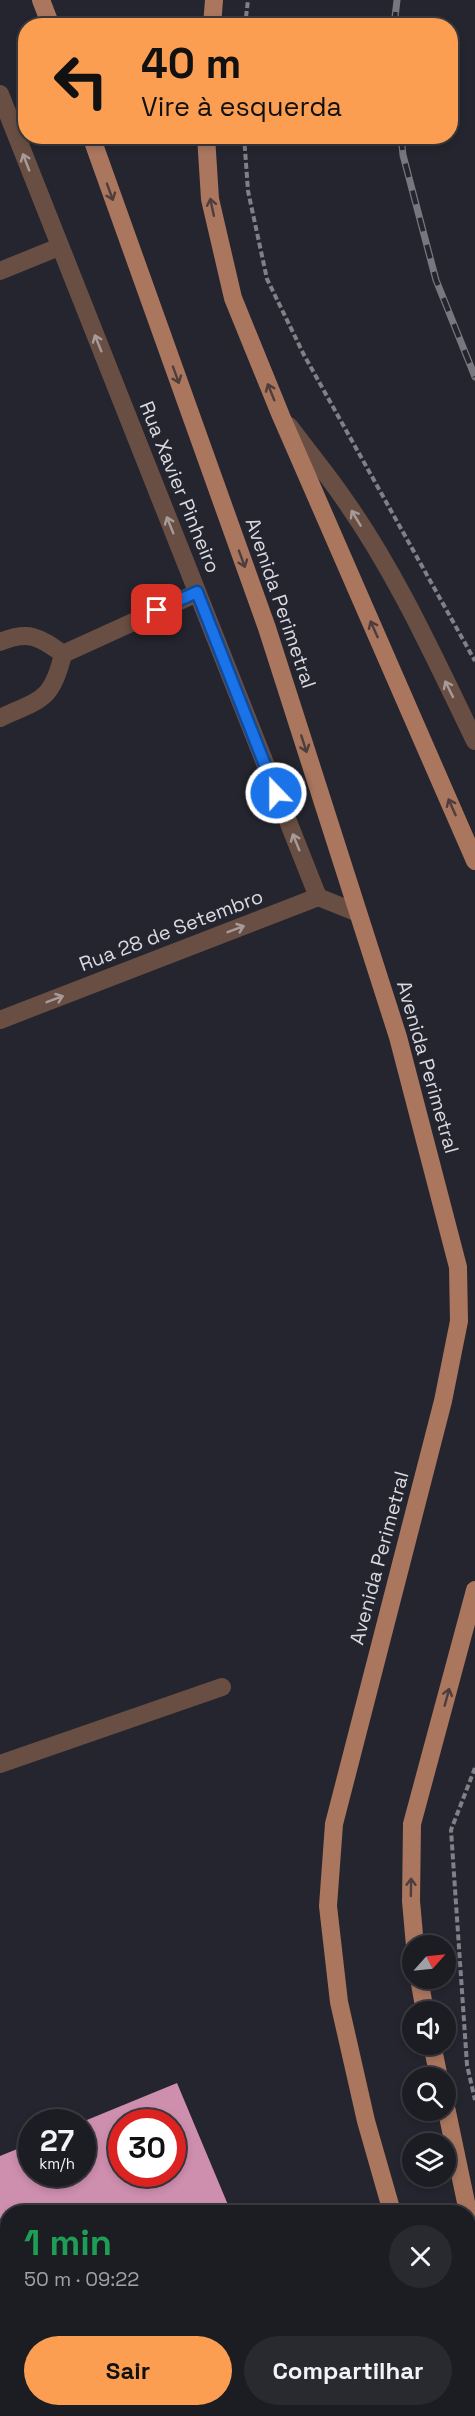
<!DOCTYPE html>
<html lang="pt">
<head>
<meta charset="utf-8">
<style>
	:root { --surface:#1c1c23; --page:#292930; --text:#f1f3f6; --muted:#a0a1a6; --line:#3a3a41; --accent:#fb9e51 }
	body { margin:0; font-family:"Space Grotesk",sans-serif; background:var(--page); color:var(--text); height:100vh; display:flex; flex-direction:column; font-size:22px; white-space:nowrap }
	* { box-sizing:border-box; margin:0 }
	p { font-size:20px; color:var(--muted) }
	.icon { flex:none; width:33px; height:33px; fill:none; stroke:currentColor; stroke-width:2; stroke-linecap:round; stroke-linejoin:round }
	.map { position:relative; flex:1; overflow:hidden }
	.drawer { position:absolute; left:0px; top:2205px; width:476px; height:212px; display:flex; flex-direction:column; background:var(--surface); border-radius:24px 24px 0 0; box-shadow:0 3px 9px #0003,0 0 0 2px var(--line) }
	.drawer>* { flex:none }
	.top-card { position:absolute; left:18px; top:18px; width:440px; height:126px; border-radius:24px; box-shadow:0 3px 9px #0003,0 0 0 2px var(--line); background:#fb9e51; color:#111; overflow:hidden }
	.needle { width:39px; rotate:63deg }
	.fabs { position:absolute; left:402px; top:1935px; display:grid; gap:12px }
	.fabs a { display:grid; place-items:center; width:54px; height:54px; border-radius:50%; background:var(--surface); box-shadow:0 3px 9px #0003,0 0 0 2px var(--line); font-size:30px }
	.speed { position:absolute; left:18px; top:2109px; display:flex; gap:12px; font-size:30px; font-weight:700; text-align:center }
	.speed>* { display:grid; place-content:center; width:78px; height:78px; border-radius:50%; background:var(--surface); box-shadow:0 3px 9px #0003,0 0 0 2px var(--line); line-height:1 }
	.speed small { font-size:15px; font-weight:400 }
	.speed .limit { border:9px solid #d22; background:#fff; color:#111 }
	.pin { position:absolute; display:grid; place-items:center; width:51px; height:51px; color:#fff; margin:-26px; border-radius:12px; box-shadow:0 3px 9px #0006 }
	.me { position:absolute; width:66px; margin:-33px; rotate:338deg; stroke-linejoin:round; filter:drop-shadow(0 0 4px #0008) }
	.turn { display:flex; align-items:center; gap:21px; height:126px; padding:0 24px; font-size:27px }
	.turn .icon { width:78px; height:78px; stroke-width:2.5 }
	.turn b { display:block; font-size:42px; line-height:51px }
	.round { display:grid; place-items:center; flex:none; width:63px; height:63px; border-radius:32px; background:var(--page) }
	.head { display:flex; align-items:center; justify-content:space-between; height:102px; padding:0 24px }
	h1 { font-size:36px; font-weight:800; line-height:45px; color:#1e9e55 }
	.primary-button { display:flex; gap:12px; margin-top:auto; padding:12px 24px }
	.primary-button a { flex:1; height:69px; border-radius:36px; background:var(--accent); color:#111; font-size:24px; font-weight:800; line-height:69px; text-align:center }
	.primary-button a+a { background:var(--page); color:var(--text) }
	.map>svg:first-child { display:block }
	.building { fill:#ce8eae; fill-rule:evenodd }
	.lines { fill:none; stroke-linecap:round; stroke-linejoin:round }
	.path { stroke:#7f8088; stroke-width:4; stroke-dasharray:6 3; stroke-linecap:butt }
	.minor { stroke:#694f43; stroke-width:18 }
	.major { stroke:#aa765e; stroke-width:18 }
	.rail-casing { stroke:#76777f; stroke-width:7 }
	.rail { stroke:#25252f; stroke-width:4.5; stroke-dasharray:14; stroke-linecap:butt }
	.oneway { stroke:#a79b99 }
	.oneway2 { stroke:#4d3d3d }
	.route-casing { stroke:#114b97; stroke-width:15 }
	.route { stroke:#1a73e8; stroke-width:10 }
	.labels { text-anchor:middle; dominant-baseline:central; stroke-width:6; stroke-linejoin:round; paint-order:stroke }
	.street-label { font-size:20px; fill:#d9dae0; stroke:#25252f }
</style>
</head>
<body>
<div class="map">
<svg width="475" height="2416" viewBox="0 0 475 2416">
	<rect width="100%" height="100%" fill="#25252f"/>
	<!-- building -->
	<path class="building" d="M177 2083 231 2212H8V2366L0 2370V2156L32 2143V2174H82V2122ZM122 2122H172V2174H122Z"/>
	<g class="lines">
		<!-- path -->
		<path class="path" d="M245 26 248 0
			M244 136 248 191 267 279 304 355 475 661
			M475 1768 451 1830 467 2065 475 2100
			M468 2400 475 2399
			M398 2416V2412L414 2410"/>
		<!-- minor -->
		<path class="minor" d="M0 94 318 897
			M0 271 59 247
			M289 426C307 450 327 474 344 499 397 574 435 659 475 741
			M0 642C29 630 39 637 63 654
			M63 654 197 593
			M0 718C41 699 52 701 63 654
			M0 1020 318 897 358 913
			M0 1764 222 1687"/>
		<!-- major -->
		<path class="major" d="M41 0 51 26
			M212 26 214 0
			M91 136 267 628 398 1037 458 1267 459 1321 443 1401 334 1824 328 1906 339 2002 366 2121 392 2212
			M206 136 210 199 233 298 281 416 475 861
			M415 1946 411 1901 412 1824 475 1590
			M419 1978 425 2012
			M432 2044 439 2078
			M446 2107 468 2212
			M468 2214 475 2248
			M439 2409 440 2416
			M352 2416 357 2409"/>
		<!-- rail casing -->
		<g class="rail-casing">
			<path id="rail" d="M394 26 397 0
				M401 136 403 155 436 280 475 377"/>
		</g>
		<!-- rail -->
		<use href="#rail" class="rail"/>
	</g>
	<!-- one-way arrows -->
	<defs><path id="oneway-shaft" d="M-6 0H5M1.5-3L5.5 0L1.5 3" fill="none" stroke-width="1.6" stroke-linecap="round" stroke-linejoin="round" transform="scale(1.5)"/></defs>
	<g class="oneway">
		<use href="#oneway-shaft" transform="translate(26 162) rotate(-111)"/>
		<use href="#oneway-shaft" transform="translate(98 343) rotate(-112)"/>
		<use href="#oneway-shaft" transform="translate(356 518) rotate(-121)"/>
		<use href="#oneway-shaft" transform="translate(170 525) rotate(-112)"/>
		<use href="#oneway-shaft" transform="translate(449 689) rotate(-116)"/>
		<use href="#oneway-shaft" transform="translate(296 842) rotate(-112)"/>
		<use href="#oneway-shaft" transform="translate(236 929) rotate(-21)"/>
		<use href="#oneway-shaft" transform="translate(55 999) rotate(-21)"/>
	</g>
	<g class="oneway2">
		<use href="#oneway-shaft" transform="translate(110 192) rotate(70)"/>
		<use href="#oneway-shaft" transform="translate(212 207) rotate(-102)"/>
		<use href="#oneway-shaft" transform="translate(176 375) rotate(70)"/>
		<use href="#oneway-shaft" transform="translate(271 392) rotate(-112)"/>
		<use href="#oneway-shaft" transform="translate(242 559) rotate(70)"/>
		<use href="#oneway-shaft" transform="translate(374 629) rotate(-114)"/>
		<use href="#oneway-shaft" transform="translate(304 744) rotate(72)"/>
		<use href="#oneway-shaft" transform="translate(452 807) rotate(-114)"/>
		<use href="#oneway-shaft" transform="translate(447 1697) rotate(-75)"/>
		<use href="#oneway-shaft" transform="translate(411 1887) rotate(-89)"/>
	</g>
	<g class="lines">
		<!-- route casing -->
		<g class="route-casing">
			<path id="route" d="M157 610 197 592 276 793"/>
		</g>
		<!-- route -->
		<use href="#route" class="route"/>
	</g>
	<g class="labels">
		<!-- street labels -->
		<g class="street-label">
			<text transform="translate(180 487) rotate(68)">Rua Xavier Pinheiro</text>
			<text transform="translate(281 603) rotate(71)">Avenida Perimetral</text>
			<text transform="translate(171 930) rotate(-21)">Rua 28 de Setembro</text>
			<text transform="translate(428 1067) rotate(74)">Avenida Perimetral</text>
			<text transform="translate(379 1558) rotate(-75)">Avenida Perimetral</text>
		</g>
	</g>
</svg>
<div class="fabs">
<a><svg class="needle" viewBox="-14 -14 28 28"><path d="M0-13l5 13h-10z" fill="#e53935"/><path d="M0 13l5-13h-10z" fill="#a0a1a6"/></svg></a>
<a><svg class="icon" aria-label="sound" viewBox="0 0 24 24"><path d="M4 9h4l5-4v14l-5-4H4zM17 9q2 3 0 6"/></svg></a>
<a><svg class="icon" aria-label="search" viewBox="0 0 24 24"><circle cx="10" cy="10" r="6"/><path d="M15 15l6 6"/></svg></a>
<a><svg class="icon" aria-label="layers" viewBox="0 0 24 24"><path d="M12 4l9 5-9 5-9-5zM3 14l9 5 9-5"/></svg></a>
</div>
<div class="speed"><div>27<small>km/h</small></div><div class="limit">30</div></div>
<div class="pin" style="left:157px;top:610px;background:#d93025"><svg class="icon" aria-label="arrive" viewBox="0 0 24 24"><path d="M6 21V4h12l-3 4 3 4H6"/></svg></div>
<svg class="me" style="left:276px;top:793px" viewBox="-20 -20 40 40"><circle r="17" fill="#1a73e8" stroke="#fff" stroke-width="3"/><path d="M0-11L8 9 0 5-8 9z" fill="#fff"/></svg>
<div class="top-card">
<div class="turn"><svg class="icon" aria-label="left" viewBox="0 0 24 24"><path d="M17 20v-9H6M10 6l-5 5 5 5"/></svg><div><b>40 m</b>Vire à esquerda</div></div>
</div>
<section class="drawer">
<div class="head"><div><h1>1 min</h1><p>50 m · 09:22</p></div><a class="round"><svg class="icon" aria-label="close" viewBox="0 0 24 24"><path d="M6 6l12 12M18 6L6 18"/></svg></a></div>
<div class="primary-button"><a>Sair</a><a>Compartilhar</a></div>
</section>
</div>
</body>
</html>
